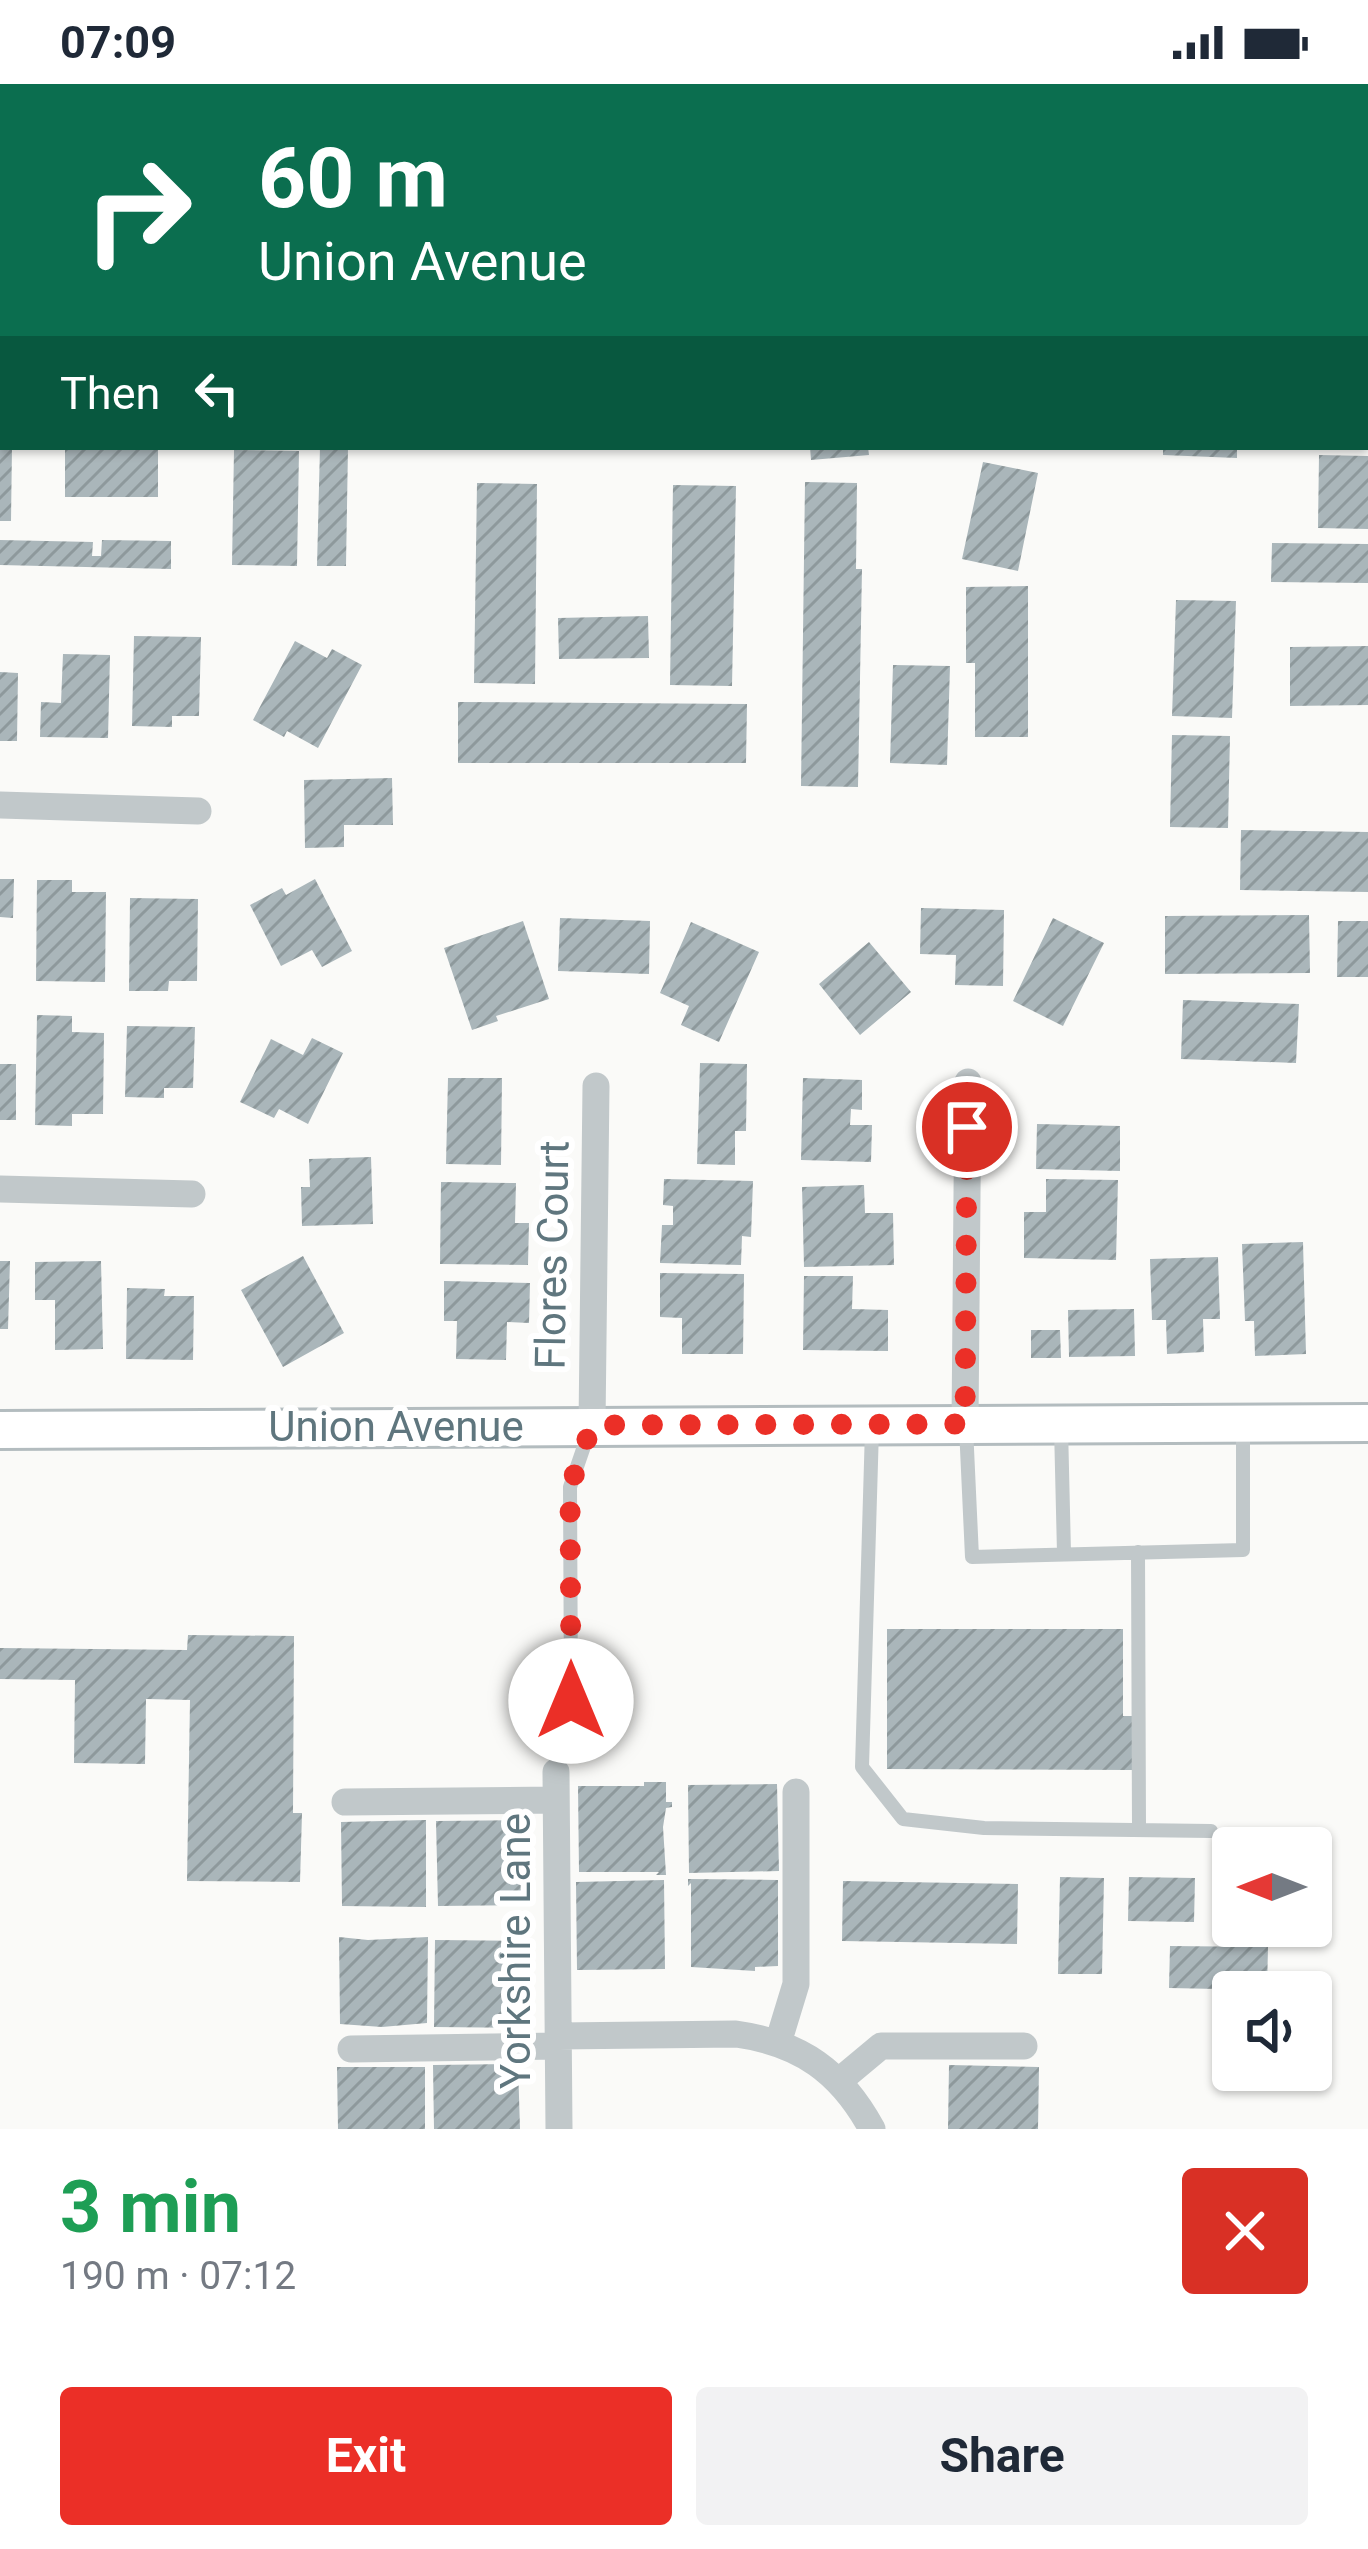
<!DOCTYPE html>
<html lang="en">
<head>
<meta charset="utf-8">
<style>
	:root { --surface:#fff; --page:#f2f2f3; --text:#1f2937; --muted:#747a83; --accent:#eb2f27 }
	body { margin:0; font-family:Roboto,sans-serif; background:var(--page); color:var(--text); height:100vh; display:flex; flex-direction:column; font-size:45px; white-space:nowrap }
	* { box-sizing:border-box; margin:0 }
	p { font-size:39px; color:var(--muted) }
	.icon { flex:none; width:66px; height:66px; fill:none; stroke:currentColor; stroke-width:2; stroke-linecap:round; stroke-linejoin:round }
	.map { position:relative; height:2045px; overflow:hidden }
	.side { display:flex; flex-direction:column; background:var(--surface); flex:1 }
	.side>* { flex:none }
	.top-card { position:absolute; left:0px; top:0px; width:1368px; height:366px; box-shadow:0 3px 9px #0004; background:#0b6e4f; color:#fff; overflow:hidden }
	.needle { width:78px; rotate:270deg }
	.controls { position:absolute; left:1212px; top:1743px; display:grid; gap:24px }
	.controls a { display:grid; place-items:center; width:120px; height:120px; border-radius:12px; background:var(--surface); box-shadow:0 3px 9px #0004; font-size:60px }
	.pin { position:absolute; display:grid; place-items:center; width:102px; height:102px; color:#fff; margin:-51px; border:6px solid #fff; border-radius:50%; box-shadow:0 3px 12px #0007 }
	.me { position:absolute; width:132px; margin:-66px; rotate:0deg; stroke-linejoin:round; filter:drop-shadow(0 0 9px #0008) }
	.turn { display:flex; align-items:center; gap:42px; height:252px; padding:0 60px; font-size:54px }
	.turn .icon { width:156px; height:156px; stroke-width:2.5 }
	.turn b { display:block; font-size:84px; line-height:102px }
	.then { display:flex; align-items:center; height:114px; padding:0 60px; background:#0003; gap:24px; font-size:45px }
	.round { display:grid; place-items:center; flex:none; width:126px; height:126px; border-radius:12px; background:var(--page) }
	.head { display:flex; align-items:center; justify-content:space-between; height:204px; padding:0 60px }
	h1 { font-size:72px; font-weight:700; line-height:90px; color:#1e9e55 }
	.cta { display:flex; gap:24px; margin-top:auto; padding:24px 60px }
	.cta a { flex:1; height:138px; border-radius:12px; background:var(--accent); color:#fff; font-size:48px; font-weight:700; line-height:138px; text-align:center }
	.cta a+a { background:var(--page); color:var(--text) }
	.status { display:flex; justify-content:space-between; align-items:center; height:84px; padding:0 60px; background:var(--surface); direction:ltr }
	.status svg { height:33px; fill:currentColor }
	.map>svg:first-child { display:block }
	.building { fill:url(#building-hatch) }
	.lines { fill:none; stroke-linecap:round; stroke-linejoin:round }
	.secondary-casing { stroke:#b3bcbf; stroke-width:42 }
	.lane { stroke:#c1c8ca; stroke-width:14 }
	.street { stroke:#c1c8ca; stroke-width:27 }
	.secondary { stroke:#fff; stroke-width:36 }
	.route { stroke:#eb2f27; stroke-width:21; stroke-dasharray:0 37.8 }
	.labels { text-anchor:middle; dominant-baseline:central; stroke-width:12; stroke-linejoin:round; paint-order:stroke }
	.street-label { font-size:42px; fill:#5f767e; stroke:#fff }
</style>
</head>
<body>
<div class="status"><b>07:09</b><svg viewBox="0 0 49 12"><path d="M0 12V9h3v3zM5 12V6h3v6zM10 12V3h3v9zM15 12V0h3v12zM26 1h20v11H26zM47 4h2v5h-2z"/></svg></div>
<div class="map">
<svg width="1368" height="2045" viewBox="0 0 1368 2045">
	<defs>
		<pattern id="building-hatch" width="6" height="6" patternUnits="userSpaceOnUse" patternTransform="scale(3)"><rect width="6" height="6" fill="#aab6ba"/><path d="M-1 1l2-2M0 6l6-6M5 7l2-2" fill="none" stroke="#8e999c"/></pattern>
	</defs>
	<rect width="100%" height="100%" fill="#fafaf8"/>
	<!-- building -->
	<path class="building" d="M0 363H12L11 437H0Z
		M65 363H158V413H65Z
		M320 363H348L346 482H317Z
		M810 363H868L869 371 811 376Z
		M1163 363H1237V374L1163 371Z
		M234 366 299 367 297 482 232 481Z
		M1319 371 1368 372V445L1318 444Z
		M983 378 1038 389 1018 487 962 475Z
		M805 398 857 399 856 485H862L858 703 801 702Z
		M477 399 537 400 535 600 474 599Z
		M673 401 736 402 732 602 670 601Z
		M0 456 93 458 92 472H101L102 456 171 457V485L0 481Z
		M1272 459 1368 460V499L1271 498Z
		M1028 502V653H975V579H966V503Z
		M1176 516 1236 517 1232 634 1172 632Z
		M648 532 649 574 559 575 558 534Z
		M134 552 201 553 199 632H172V643L132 642Z
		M295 557 327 574 332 565 362 581 318 664 287 647 284 653 253 636Z
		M1368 562V621L1290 622V563Z
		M63 570 110 571 108 654 40 653 41 618 61 619Z
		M893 581 950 582 947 681 890 679Z
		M0 588 18 589 17 657H0Z
		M458 618 747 620 746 679H458Z
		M1172 651 1230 652 1228 744 1170 743Z
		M392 694 393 741H344V763L305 764 304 696Z
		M1241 746 1368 748V808L1240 806Z
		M0 795H14L13 834 0 833Z
		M315 795 352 867 322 883 312 866 281 882 250 821 282 804 286 811Z
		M37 796H72V808H106L105 898 36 897Z
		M130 814 198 815 197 897H169L168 907H129Z
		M921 824 1004 826 1003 902 955 901 956 871 920 870Z
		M1309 831 1310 889 1165 890V832Z
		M560 834 650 837 649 890 558 887Z
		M1053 834 1104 859 1063 942 1013 917Z
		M523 837 549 915 496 932 498 937 472 946 444 864Z
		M1338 837H1368V893H1337Z
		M691 838 759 868 719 958 681 941 689 922 660 909Z
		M869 858 911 908 860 951 819 900Z
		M1183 916 1299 920 1296 979 1181 975Z
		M37 931 72 932V948L104 949 103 1030H72V1042L35 1041Z
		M127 942 195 943 193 1004H164V1014L125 1013Z
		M312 954 343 969 308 1040 279 1025 274 1034 240 1018 271 955 303 971Z
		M700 979 747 980 746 1047H735V1081L697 1080Z
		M0 980H16V1036H0Z
		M448 994H502L501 1081 446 1080Z
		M803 994 862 996V1026L851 1025 850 1041H872L871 1078 801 1076Z
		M1037 1040 1120 1042V1087L1036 1085Z
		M371 1073 373 1140 302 1142 301 1103H310L309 1075Z
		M664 1095 753 1097 751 1153 742 1152 741 1181 660 1179 662 1141H673V1122L663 1121Z
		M1046 1095 1118 1096 1116 1176 1024 1174V1128H1046Z
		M441 1098 516 1099 515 1139H529L528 1181 440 1180Z
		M864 1101 865 1129H893L894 1181 804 1183 802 1103Z
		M1303 1158 1306 1270 1255 1272 1254 1237H1245L1242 1160Z
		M303 1172 344 1249 283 1283 241 1206Z
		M1218 1173 1220 1235H1203L1204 1268 1167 1270 1166 1236H1152L1150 1175Z
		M0 1177H10L8 1245H0Z
		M101 1177 103 1265 55 1266V1216H35V1178Z
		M660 1189 744 1190 743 1270H682V1234L660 1233Z
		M804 1192H853L852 1225 888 1226V1267L803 1266Z
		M444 1197 530 1199 529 1239 507 1238 506 1276 456 1275 457 1237H444Z
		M127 1204 165 1205 164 1212H194L193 1276 126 1275Z
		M1134 1225 1135 1272 1069 1273 1068 1226Z
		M1031 1246H1060L1061 1274H1031Z
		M887 1545H1123V1632H1132V1686L887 1685Z
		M188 1551 294 1552 293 1729H302L300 1798 187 1797 190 1616 146 1615 145 1680 74 1679 75 1596 0 1595V1564L187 1566Z
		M644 1698H666V1718H672V1723L666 1724 663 1743 666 1791H656L659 1788H579L578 1702H644Z
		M777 1700 779 1787 689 1789 688 1701Z
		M426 1736V1823L342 1822 341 1738Z
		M522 1736 521 1821 438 1822 436 1737Z
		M1060 1793 1104 1794 1102 1890H1058Z
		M1129 1793 1195 1794 1194 1838 1128 1837Z
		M688 1795 778 1796V1882L755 1883V1887L691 1883V1799L688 1802Z
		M664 1796 665 1885 577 1886 576 1798Z
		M843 1797 1018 1800 1017 1860 842 1857Z
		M339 1853 368 1856 428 1853 427 1939 382 1943 340 1940Z
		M435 1856 523 1857 521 1944 434 1943Z
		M1170 1862 1268 1863 1267 1906 1169 1904Z
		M518 1980 520 2045H434L433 1981Z
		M949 1981 1039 1983 1038 2045H948Z
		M337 1983H425V2045H338Z"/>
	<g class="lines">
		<!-- secondary casing -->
		<g class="secondary-casing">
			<path id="secondary" d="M0 1346 1368 1339"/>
		</g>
		<!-- lane -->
		<path class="lane" d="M966 1343 972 1473 1243 1466V1343
			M1061 1343 1064 1469
			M872 1345 862 1683 903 1735 984 1744 1211 1747
			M1138 1468 1139 1746
			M556 1688 558 1654 571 1617 570 1403 590 1345"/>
		<!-- street -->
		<path class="street" d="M1365 213H1368
			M0 214H3
			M0 721 198 727
			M0 1105 192 1110
			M965 1339 968 998
			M592 1341 596 1002
			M556 1688 559 2045
			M345 1718 556 1716
			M558 1952 736 1950C801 1959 841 1988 872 2045
			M778 1959 796 1900V1708
			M351 1965 558 1962
			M839 1997 881 1962H1024"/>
		<!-- secondary -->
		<use href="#secondary" class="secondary"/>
	</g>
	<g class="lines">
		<!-- route -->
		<path class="route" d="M571 1617 570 1403 592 1341 965 1340 967 1043"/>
	</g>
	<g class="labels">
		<!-- street labels -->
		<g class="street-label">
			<text transform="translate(552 1171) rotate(-89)">Flores Court</text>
			<text x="396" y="1342">Union Avenue</text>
			<text transform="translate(515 1867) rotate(-90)">Yorkshire Lane</text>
		</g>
	</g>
</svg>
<div class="controls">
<a><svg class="needle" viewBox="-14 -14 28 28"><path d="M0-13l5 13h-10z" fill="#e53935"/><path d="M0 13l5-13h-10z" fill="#747a83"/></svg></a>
<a><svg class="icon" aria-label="sound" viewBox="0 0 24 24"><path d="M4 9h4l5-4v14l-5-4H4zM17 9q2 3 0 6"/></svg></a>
</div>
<div class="pin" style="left:967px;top:1043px;background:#d93025"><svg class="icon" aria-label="arrive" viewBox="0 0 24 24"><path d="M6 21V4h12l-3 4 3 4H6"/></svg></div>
<svg class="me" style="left:571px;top:1617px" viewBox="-20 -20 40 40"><circle r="19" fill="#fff"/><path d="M0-13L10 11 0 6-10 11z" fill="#eb2f27"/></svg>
<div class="top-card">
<div class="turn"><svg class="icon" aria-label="right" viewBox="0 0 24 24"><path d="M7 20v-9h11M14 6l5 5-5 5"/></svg><div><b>60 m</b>Union Avenue</div></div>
<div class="then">Then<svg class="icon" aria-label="left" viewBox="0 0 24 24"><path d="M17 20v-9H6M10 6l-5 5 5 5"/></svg></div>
</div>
</div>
<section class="side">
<div class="head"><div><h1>3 min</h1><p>190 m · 07:12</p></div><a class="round" style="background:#d93025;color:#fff"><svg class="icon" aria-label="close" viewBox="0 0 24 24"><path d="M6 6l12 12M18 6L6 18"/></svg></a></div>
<div class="cta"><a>Exit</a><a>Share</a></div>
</section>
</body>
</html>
